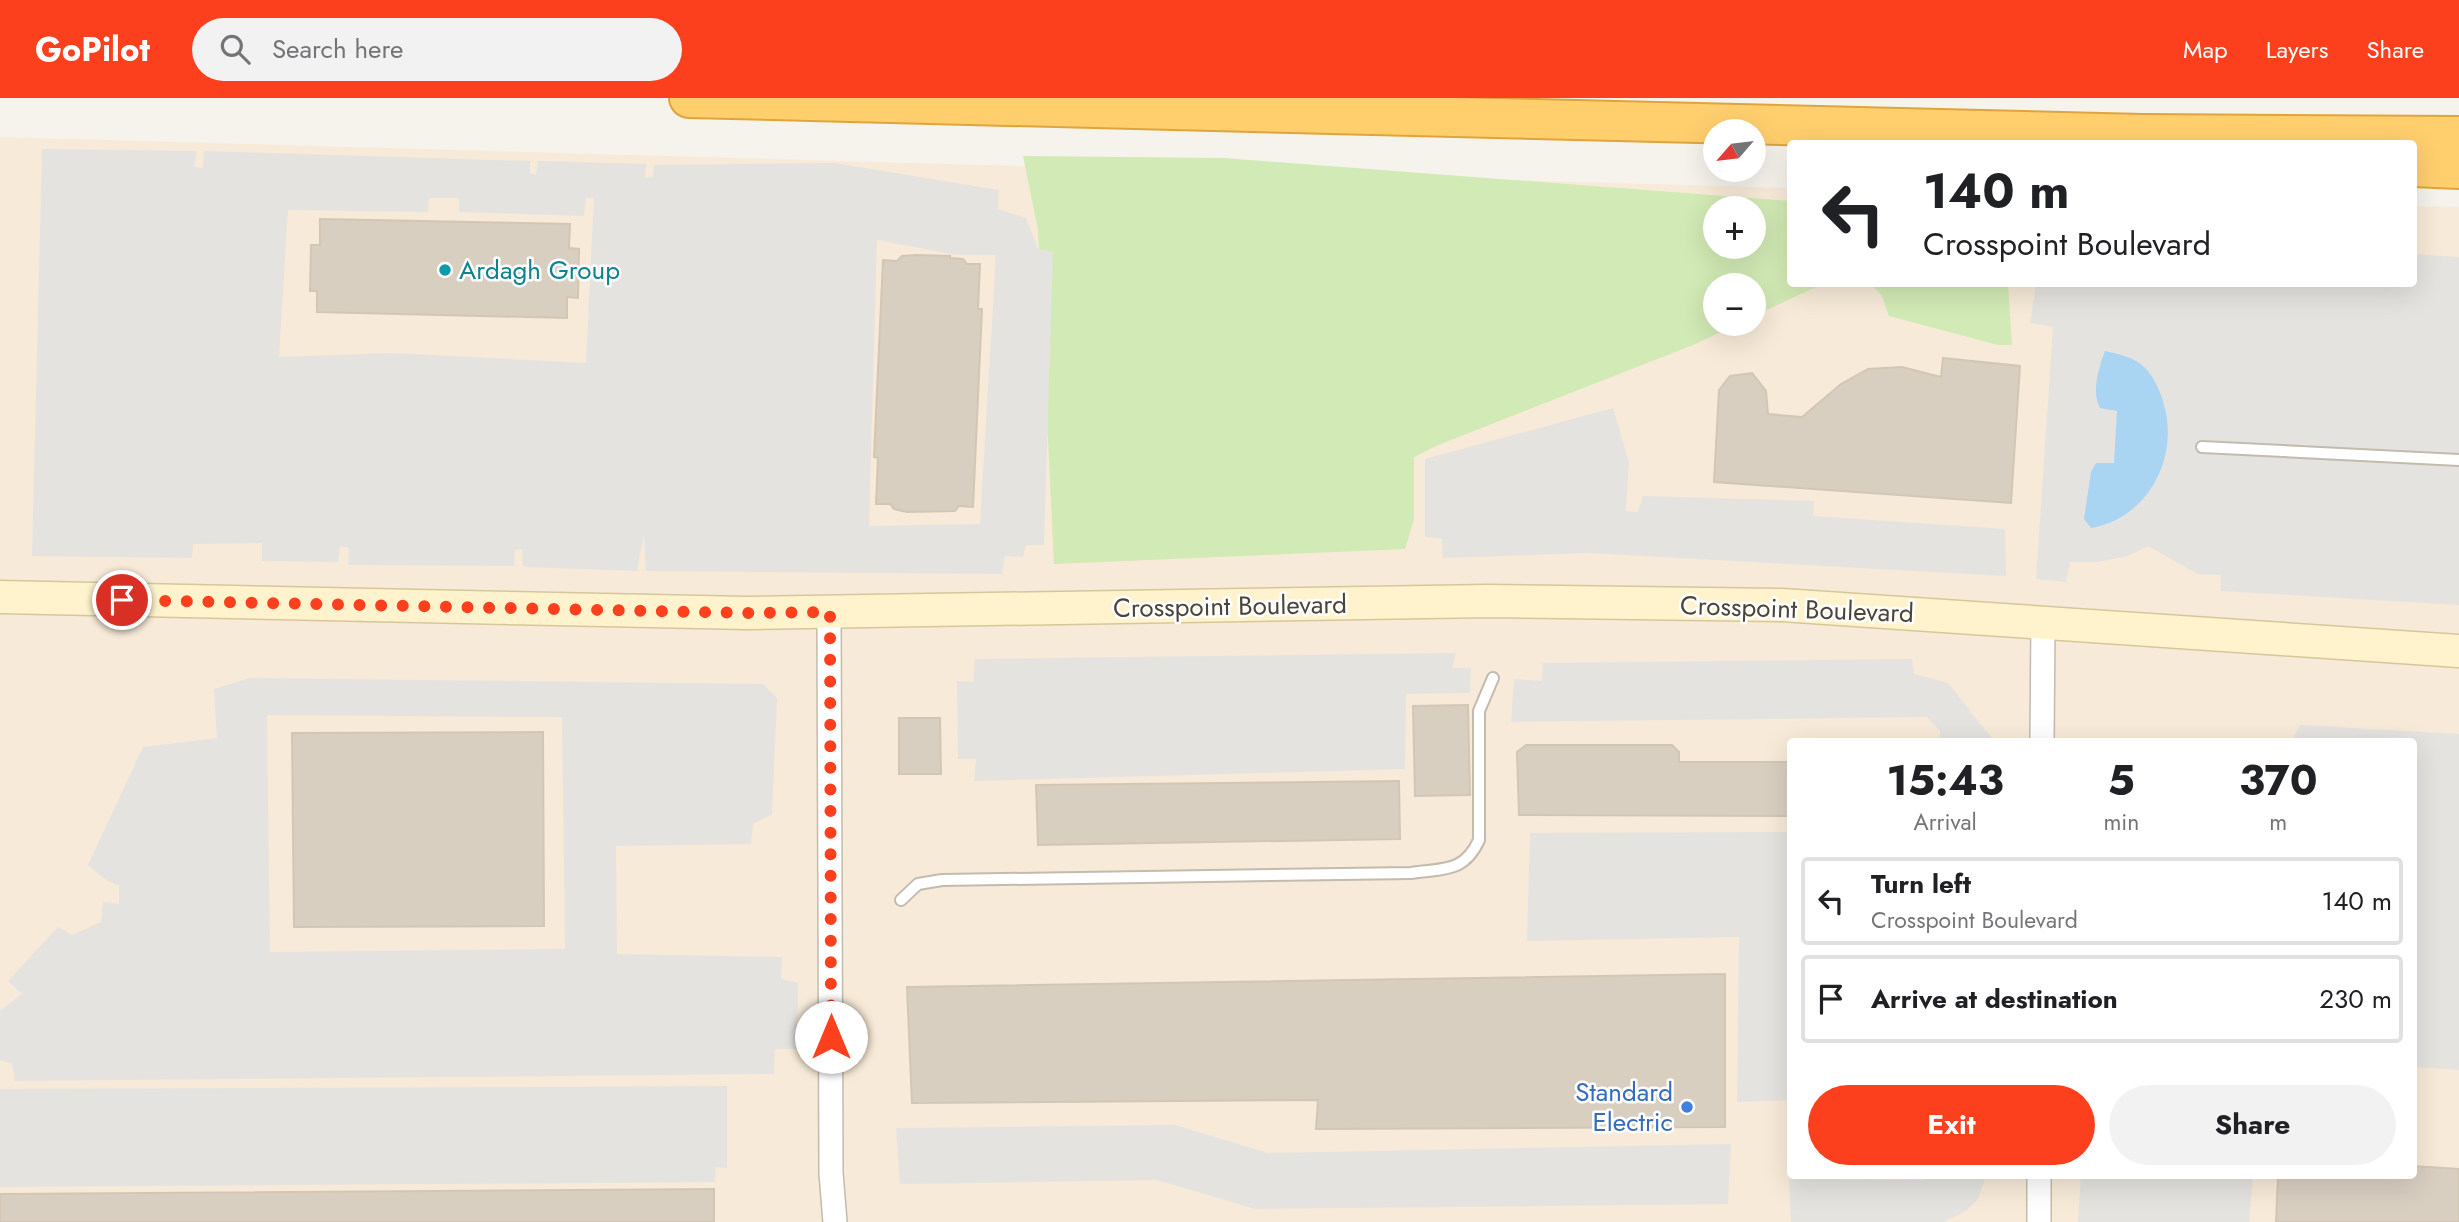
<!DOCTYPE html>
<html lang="en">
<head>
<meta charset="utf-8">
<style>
	:root { --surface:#fff; --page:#f2f2f2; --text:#202124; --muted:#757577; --line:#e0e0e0; --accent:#fc3f1d }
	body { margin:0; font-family:Jost,sans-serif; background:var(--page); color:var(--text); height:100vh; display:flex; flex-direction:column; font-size:26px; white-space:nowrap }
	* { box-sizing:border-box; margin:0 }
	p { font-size:23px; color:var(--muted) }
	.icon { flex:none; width:38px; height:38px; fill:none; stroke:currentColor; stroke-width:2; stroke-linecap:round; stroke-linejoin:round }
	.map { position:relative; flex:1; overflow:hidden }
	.side { position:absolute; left:1787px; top:640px; width:630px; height:441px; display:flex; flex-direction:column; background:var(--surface); border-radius:7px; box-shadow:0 7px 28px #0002 }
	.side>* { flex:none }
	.hud { position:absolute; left:1787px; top:42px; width:630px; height:147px; border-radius:7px; box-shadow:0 7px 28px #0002; background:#fff; color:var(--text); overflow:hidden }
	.needle { width:46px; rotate:242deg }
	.controls { position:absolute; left:1703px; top:21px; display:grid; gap:14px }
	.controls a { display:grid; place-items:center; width:63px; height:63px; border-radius:50%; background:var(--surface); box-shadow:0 7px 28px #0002; font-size:35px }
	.pin { position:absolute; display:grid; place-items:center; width:60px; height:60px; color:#fff; margin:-30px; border:4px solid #fff; border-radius:50%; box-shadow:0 2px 7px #0007 }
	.me { position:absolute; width:77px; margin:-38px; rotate:0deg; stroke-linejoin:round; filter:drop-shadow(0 0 5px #0008) }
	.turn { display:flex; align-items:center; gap:24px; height:147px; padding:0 21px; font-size:32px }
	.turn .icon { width:91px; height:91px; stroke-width:2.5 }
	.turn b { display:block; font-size:49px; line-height:60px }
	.eta { display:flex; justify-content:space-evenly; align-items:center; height:119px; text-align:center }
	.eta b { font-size:42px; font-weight:700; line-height:49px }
	.button { display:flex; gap:14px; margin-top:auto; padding:14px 21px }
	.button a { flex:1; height:80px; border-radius:42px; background:var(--accent); color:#fff; font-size:28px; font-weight:700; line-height:80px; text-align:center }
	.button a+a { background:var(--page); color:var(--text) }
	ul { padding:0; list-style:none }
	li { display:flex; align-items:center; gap:21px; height:88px; margin:0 14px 10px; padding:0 7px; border:4px solid var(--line); border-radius:7px }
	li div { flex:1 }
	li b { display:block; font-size:26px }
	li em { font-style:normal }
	header { display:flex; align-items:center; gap:42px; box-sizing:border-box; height:98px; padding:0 35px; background:var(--accent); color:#fff }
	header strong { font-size:33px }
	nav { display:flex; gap:38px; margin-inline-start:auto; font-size:24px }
	.search { width:490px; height:63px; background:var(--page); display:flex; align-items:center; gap:18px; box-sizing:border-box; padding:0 24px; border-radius:38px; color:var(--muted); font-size:26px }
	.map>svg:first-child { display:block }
	.commercial { fill:#f7ead8; fill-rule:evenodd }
	.green { fill:#d2eab5; fill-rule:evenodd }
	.parking { fill:#e5e3e0; fill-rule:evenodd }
	.water { fill:#a9d4f2 }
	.building { fill:#d8cfc1; stroke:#d3c7b4; stroke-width:2 }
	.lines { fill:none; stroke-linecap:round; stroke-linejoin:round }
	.lane-casing { stroke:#c2bbae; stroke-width:14 }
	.street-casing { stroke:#c2bbae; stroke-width:26 }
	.secondary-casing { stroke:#d6c79b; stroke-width:35 }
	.highway-casing { stroke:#e0a43c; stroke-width:42 }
	.lane { stroke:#fff; stroke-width:10 }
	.street { stroke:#fff; stroke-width:23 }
	.secondary { stroke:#fff3cd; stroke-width:32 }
	.highway { stroke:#ffcf6e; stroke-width:38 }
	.route { stroke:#fc3f1d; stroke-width:12; stroke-dasharray:0 21.6 }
	.culture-dot { fill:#0f9aa8; stroke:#fff; stroke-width:2.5 }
	.shop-dot { fill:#3f7fe0; stroke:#fff; stroke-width:2.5 }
	.labels { text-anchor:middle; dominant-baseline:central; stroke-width:5; stroke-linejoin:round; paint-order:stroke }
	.culture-label { font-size:26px; fill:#0d838f; stroke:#fff; text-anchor:start }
	.street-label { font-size:26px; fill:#4b4439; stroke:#fff }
	.shop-label { font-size:26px; fill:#366cbe; stroke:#fff; text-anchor:end }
</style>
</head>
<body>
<header>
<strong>GoPilot</strong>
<div class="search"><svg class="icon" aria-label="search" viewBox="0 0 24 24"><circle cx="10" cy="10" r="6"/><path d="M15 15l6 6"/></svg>Search here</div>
<nav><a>Map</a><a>Layers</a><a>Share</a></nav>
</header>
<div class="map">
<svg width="2459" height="1124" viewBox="0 0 2459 1124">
	<rect width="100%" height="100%" fill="#f6f3ec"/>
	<!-- commercial -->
	<path class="commercial" d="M0 39 1790 90V186H2413V108L2459 109V1124H0ZM1715 110H1754V149H1715ZM1715 187H1754V226H1715ZM1790 644H2413V1078H1790Z"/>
	<!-- green -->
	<path class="green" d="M1023 58 1224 60 1790 103V186H1822L1754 218V187H1715V226H1738L1693 247 1438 347 1414 359V421L1405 451 1054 466 1038 132ZM1715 110H1754V149H1715Z
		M1870 186H2008L2012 247H1998L1889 218 1881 196Z"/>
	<!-- parking -->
	<path class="parking" d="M42 51 197 53 194 69 203 70 204 53 530 63V75L536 77 538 63 646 66 645 80 653 79 654 67 834 65 999 92 998 111 1026 120 1038 151 1053 154 1044 447H1026L1023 459 1005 458 1002 476 646 473 644 436 637 473 523 469 522 451 515 452 514 468 348 467 349 450 340 448 338 464 262 463V445L193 446 192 460 32 458ZM429 100H459V114L584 118 586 100H594L586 265 393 255 279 259 288 112 428 114ZM877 142 957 157H996L980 426 869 428Z
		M2413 156 2459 159V507L2221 493V477L2198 476 2148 448 2128 458 2097 464H2070L2066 484 2036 481 2053 229 2030 225 2036 186H2413Z
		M1613 310 1629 364 1626 413 1638 414 1643 398 1814 403 1813 418 2005 431 2006 478 1588 455 1443 460 1442 441 1425 439V361Z
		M1456 555 1452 570H1471L1470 595 1406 596 1405 671 974 683 976 661H958L957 583 973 584 975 561Z
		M1912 561 1914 576 1948 585 1995 644H1940V633L1927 619 1511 624 1514 581 1542 583 1543 565Z
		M250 580 763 586 777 600 772 716 753 726 751 746 616 748 617 856 782 859 781 881 798 885 797 951H775L774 976 15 983 12 966 0 962V913L22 896 8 883 58 829 72 837 101 824 103 804 119 806V788L106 782 88 767 143 649 217 640 214 591ZM267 617 562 619 565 851 270 854Z
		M2300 627 2459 636V972L2413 969V644H2291Z
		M1790 734V1002L1737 1004 1739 839 1527 843 1530 735Z
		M727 988V1070L716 1069 715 1084 0 1089V991Z
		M1175 1027 1268 1055 1731 1046 1728 1106 1255 1111 1157 1082 900 1086 896 1030Z
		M1937 1078H1986L1978 1101 1966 1113 1943 1124H1791L1789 1081 1923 1082Z
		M2081 1078H2253L2249 1124H2078Z"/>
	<!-- water -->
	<path class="water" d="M2105 253C2118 256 2134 259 2144 269 2154 278 2161 295 2164 307 2179 359 2149 420 2091 430L2084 421 2091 374 2096 365H2114L2117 313 2100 310C2091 294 2099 269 2105 253Z"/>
	<!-- building -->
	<path class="building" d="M320 121 570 126 569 150 579 151 578 200 567 199V220L317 214V193H310L311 147H320Z
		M916 157 950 158V160L963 161 967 166H980L978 211H982L973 409 959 408 955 413 907 414 894 411 890 406H876L878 360 874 359 883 162 897 163 902 158Z
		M1943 260 2020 268 2011 405 1714 384 1719 292 1730 278 1752 275 1766 293 1768 316 1802 319 1841 286 1868 271 1902 269 1941 279Z
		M1468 607 1470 697 1415 698 1413 608Z
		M899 620H940L941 676H899Z
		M543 634 544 828 294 829 292 635Z
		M1526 647H1672L1679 654V664H1790V718L1519 717 1517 654Z
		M1399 683 1400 741 1038 747 1036 687Z
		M1725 876V1029L1316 1031 1318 1002 912 1005 907 889Z
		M2413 1068 2459 1071V1124H2276L2278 1078H2413Z
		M714 1091V1124H0V1096Z"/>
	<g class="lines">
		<!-- lane casing -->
		<g class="lane-casing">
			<path id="lane" d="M2202 349 2459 362
				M901 802 918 786 942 782 1411 775C1443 770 1464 775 1479 742V613L1493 580"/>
		</g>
		<!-- street casing -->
		<g class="street-casing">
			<path id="street" d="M829 514 831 1075 835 1124
				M2042 644 2043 524
				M2039 1124V1078"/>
		</g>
		<!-- secondary casing -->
		<g class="secondary-casing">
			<path id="secondary" d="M0 499 747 515 1489 503 1782 507 2459 553"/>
		</g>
		<!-- highway casing -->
		<g class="highway-casing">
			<path id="highway" d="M689 0 2142 36 2459 38
				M2413 69 2459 71"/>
		</g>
		<!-- lane -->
		<use href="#lane" class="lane"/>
		<!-- street -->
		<use href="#street" class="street"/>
		<!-- secondary -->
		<use href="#secondary" class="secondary"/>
		<!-- highway -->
		<use href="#highway" class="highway"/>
	</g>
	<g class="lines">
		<!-- route -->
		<path class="route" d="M122 502 747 515 830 514 831 939"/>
	</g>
	<!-- markers -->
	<circle class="culture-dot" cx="445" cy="172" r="7"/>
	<circle class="shop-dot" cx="1687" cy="1009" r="7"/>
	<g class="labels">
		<!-- culture labels -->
		<g class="culture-label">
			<text x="459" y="172">Ardagh Group</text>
		</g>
		<!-- street labels -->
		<g class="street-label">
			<text transform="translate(1230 508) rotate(-1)">Crosspoint Boulevard</text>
			<text transform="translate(1797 511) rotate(2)">Crosspoint Boulevard</text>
		</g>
		<!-- shop labels -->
		<g class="shop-label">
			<text x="1673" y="994">Standard<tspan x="1673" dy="30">Electric</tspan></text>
		</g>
	</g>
</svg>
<div class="controls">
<a><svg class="needle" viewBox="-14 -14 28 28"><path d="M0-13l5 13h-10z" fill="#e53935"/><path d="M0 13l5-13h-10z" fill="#757577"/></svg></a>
<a>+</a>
<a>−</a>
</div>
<div class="pin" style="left:122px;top:502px;background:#d93025"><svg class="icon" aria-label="arrive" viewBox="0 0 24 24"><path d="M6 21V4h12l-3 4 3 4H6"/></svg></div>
<svg class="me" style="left:831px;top:939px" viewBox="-20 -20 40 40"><circle r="19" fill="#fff"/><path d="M0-13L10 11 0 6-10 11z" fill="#fc3f1d"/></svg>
<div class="hud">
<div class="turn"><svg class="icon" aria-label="left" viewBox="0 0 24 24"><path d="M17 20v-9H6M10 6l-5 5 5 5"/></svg><div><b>140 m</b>Crosspoint Boulevard</div></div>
</div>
<section class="side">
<div class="eta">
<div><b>15:43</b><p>Arrival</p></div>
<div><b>5</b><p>min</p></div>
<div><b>370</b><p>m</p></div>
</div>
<ul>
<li><svg class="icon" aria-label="left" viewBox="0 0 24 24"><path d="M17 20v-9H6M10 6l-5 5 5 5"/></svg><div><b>Turn left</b><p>Crosspoint Boulevard</p></div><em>140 m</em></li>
<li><svg class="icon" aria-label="arrive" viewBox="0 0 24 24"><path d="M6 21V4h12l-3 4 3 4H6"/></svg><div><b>Arrive at destination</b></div><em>230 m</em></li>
</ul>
<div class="button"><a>Exit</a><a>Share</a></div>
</section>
</div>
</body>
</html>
